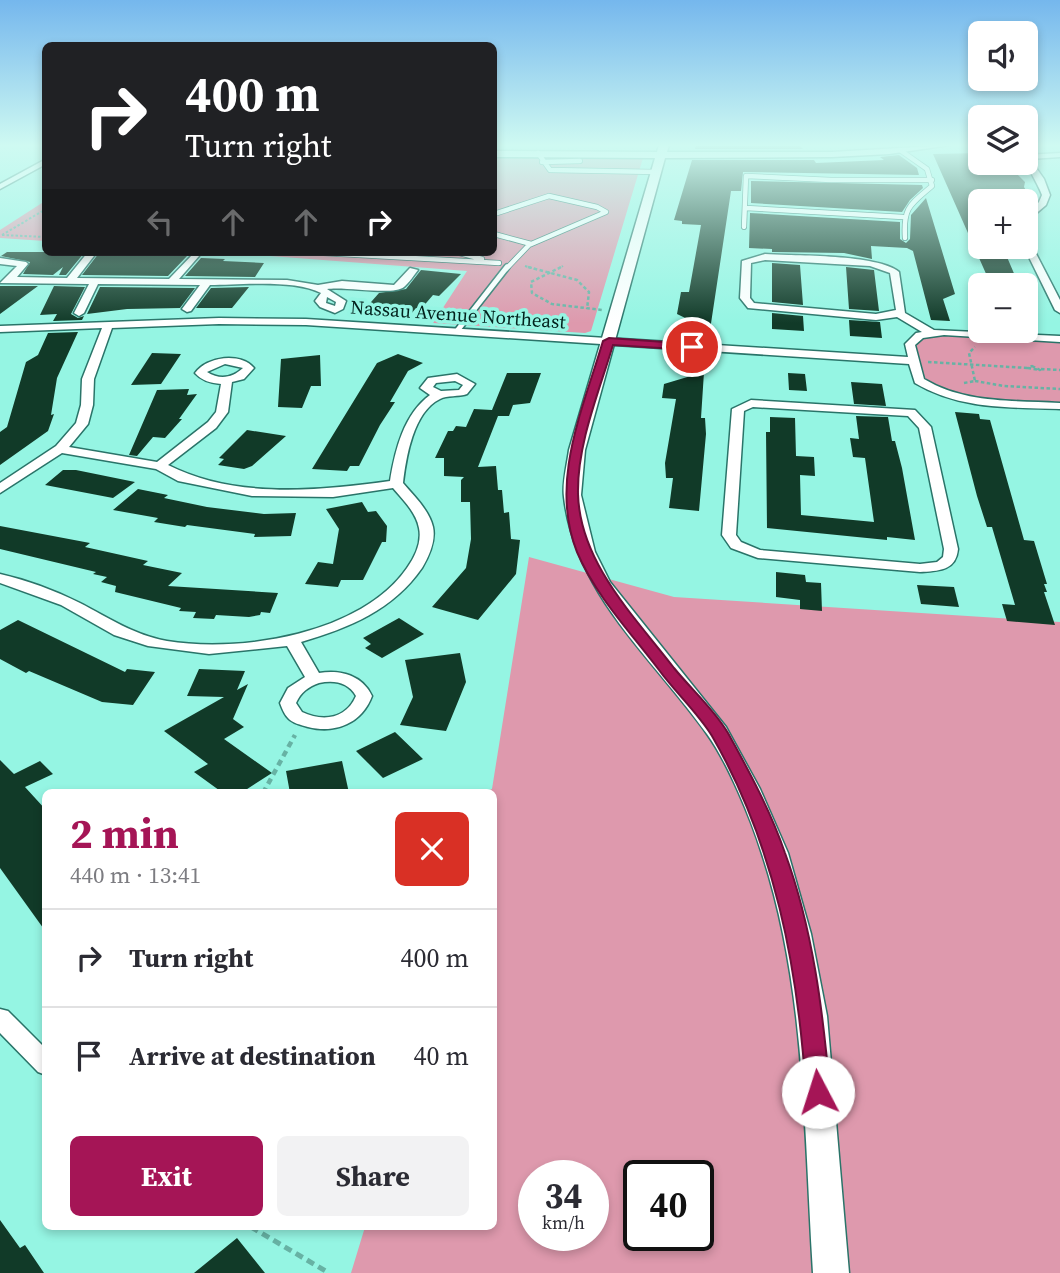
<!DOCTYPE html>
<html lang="en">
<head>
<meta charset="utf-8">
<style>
	:root { --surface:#fff; --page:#f2f2f3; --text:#2b2b33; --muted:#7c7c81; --line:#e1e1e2; --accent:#a51556 }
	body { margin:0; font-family:"Source Serif 4",serif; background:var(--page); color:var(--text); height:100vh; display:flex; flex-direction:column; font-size:26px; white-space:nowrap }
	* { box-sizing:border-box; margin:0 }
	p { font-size:23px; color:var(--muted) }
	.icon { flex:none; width:38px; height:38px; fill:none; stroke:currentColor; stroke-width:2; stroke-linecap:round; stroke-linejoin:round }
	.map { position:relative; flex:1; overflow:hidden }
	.sheet { position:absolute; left:42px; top:789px; width:455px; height:441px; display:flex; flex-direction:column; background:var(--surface); border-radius:10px; box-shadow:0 4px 10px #0003 }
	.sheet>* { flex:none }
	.hud { position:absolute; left:42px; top:42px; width:455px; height:214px; border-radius:10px; box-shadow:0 4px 10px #0003; background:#202124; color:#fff; overflow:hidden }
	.buttons { position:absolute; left:968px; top:21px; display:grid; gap:14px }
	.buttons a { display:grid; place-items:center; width:70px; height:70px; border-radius:10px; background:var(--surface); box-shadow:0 4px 10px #0003; font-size:35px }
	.speed { position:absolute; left:518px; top:1160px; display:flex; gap:14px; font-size:35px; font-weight:700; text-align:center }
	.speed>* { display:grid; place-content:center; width:91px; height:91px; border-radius:50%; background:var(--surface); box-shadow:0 4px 10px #0003; line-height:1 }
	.speed small { font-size:18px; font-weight:400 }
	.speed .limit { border:4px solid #111; border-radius:10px; background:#fff; color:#111 }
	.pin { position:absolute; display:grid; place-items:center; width:60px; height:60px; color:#fff; margin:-30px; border:4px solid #fff; border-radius:50%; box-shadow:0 2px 7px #0007 }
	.me { position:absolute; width:77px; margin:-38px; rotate:355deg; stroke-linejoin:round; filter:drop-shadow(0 0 5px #0008) }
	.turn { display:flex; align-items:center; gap:24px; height:147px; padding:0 28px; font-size:32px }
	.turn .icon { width:91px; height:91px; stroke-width:2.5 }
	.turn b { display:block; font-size:49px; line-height:60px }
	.lanes { display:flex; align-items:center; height:66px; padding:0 28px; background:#0003; justify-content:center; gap:35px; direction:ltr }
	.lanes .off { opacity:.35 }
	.round { display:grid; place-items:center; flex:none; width:74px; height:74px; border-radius:10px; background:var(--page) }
	.head { display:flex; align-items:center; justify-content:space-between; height:119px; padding:0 28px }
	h1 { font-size:42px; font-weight:700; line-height:52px; color:var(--accent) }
	.action { display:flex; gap:14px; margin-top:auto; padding:14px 28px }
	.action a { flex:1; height:80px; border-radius:10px; background:var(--accent); color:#fff; font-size:28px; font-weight:700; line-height:80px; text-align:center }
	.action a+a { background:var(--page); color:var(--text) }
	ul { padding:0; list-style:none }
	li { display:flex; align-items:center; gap:21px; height:98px; padding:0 28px; border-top:2px solid var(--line) }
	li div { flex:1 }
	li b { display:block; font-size:26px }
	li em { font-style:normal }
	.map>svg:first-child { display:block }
	.green { fill:#de99ad; fill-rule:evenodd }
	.building { fill:#113a28 }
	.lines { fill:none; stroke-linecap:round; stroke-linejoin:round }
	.service-far1-casing { stroke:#2a7469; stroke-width:6 }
	.service-casing { stroke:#2a7469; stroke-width:8 }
	.minor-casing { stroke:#2a7469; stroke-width:3 }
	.tertiary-casing { stroke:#2a7469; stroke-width:3 }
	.path-far3 { stroke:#67b2a4; stroke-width:2; stroke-dasharray:2.5 2; stroke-linecap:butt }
	.path-far2 { stroke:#67b2a4; stroke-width:2.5; stroke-dasharray:3.5 2.5; stroke-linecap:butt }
	.path-far1 { stroke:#67b2a4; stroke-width:4.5; stroke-dasharray:6 4.5; stroke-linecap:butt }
	.path { stroke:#67b2a4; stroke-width:5; stroke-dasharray:8 5; stroke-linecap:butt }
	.service-far1 { stroke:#fff; stroke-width:4.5 }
	.service { stroke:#fff; stroke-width:5 }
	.minor { fill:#fff; fill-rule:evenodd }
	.tertiary { fill:#fff; fill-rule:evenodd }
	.route { fill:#a51556; stroke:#6b0e38; stroke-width:2 }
	.labels { text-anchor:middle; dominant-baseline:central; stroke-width:7; stroke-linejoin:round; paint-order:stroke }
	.far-street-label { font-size:19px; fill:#02211c; stroke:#95f5e3 }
</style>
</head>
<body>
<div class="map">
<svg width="1060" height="1273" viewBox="0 0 1060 1273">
	<rect width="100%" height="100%" fill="#95f5e3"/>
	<!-- green -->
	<path class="green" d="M591 155 643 158 591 331 585 333 433 323 467 271 217 252H494V158Z
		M45 201V241L0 238V230Z
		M932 333 1060 340V406C1015 403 957 409 919 381L912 341Z
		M529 557 674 597 1060 622V1273H351L365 1227H494V793H479L492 789ZM534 1176H593V1236H534ZM639 1176H698V1236H639Z"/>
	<!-- building -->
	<path class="building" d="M696 145H799L803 149H695Z
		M980 153V163H1006L1025 182 1024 187 1027 192 1015 201 980 198V249L1004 250 1019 285H991L933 154Z
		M899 155 917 168 919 175 743 172 741 191H731L710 330 677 314 681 292H689L701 225 682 224V221L674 220 692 160H814L816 163 884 160 880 157Z
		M751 181 922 185 923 188 910 200 902 212 751 203Z
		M926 198 955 294 943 299 950 321 931 320 913 251 907 248 871 246 872 259 844 253 772 252V249L749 248 750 213 900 222V239L906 243 910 239 911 215Z
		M7 252H84V253L66 275H59L63 267 53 275 23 274 30 262 1 256Z
		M99 253H137L135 255 187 256 168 276 82 275Z
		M201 258 225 259 223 261 264 263 255 277 185 276Z
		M772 263 800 265 803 305 772 302Z
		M846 267 874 270 879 311 849 309Z
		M421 270 461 274 439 296 433 295 421 309 416 308 411 314 364 310 379 293 406 289Z
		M0 286H38L0 314Z
		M54 286 85 287 71 314 78 318 84 316 82 320 53 321 57 314 40 315Z
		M100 287 195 288 180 308 127 309 87 314Z
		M249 287 232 308H196L211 288Z
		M772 313 803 316 804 331 772 329Z
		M849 320 880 322 882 338 850 336Z
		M78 332 57 378 51 415 54 414 48 431 0 465V432L7 427 26 362 38 355 48 333Z
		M152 353 181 354 161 384 131 385Z
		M398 354 423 363 408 371 390 402H395L380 425 359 466H350L347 471 312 469 377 363Z
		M320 355 321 386H311L302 408 278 407 281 359Z
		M704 372 701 418H705L706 434 699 511 669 508 673 478H666L665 463 676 399 662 398 664 384Z
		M507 373H541L530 403 513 405 509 416H498L478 467 496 466 498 490H502L504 513 509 512 511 539 520 540 516 574 478 620 432 607 466 568 471 539 470 502H461V480L464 477 444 476V458H435L448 431H453L456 426 466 427 474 409 492 410Z
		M788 373 805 374 807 391 789 390Z
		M851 382 882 384 886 406 854 404Z
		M189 389 187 395 197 394 179 419H182L165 438 153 437 137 456 129 455 157 390Z
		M955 412 979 414 980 419 990 420 1024 540 1034 541 1047 584H1044L1047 592H1044L1055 625 1007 621 1002 604 1015 605 992 527H987L977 496Z
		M856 416 888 417 892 441H895L902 468 915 540 887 537V540L767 528 766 432H770V417L795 418 796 456 814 457 815 476 800 475 801 515 874 522 865 458 853 457 850 438 859 439Z
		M247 430 286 436 252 466 244 469 218 465 224 459 219 458Z
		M63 470H76L135 482 113 498 45 485Z
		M138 489 168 495 164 498 207 507 264 514 296 513 291 536 254 537 255 534 187 525 185 527 154 522 158 518 113 510Z
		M362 502 368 512 376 511 387 526 386 542H382L363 580H341L338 587 305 584 318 562 333 564 339 529 326 509Z
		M0 526 90 543 85 547 148 561 143 565 182 573 168 586 278 593 270 613 261 612 260 615 249 617 216 615 214 619 193 618 196 612 179 611 181 608 115 592 116 586 101 582 107 577 93 574 96 572 0 549Z
		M776 572 805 575 806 582 821 583 822 611 800 609V600L776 597Z
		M917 585 954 587 959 607 921 604Z
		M399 618 424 634 382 658 365 648 371 644 363 638Z
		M18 620 125 672 127 669 155 672 133 705 102 702 29 671 26 673 0 659V630Z
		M460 653 466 682 446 731 400 725 413 697 405 660Z
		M199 669 245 671 237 690 248 684 233 719 244 727 224 739 272 773 241 793H223L194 772 208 764 164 731 224 697 187 696Z
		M395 732 423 759 383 778 356 751Z
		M0 760 14 774 40 761 53 774 25 787 46 810V932L0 868Z
		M342 761 349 793H290L286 771Z
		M0 1220 20 1248 25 1245 44 1273H0Z
		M237 1238 265 1273H194Z"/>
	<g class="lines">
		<!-- service-far1 casing -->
		<g class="service-far1-casing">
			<path id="service-far1" d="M900 150 927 169 932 186C910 205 903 207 905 238
				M538 153 550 170 657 172
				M542 162 580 161
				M746 208 903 217
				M494 214 549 196 597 207 606 212 529 245 506 269
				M744 227 746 176 831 180H932
				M494 234 531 244
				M306 252 499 263
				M456 252 482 259"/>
		</g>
		<!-- service casing -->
		<g class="service-casing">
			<path id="service" d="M457 331 507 267"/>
		</g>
		<!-- minor casing -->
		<g class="minor-casing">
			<path id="minor" d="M1060 153V157L1030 159 1044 179 1050 195 1046 205 1026 222V216L1039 202 1042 195C1037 181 1026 168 1026 155Z
				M46 159V164L0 189V184Z
				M1026 239 1030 242 1060 300V313L1055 310 1024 247Z
				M88 252H97L77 278 169 279 194 253 199 256 179 279 287 280 318 285 342 281 394 285 410 268 418 270C414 275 409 283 404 287 393 296 345 286 327 289L346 301 343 309 335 313 320 307 315 301 321 293C295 279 239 285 210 285L191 311 187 312 182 309 200 285 98 284 84 313 79 316 74 313 89 284 0 283 17 266 0 264V258L26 262 28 264 17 277 67 278ZM327 297 336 302 335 306 326 303Z
				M765 254C795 256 878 254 899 272L905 313 934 330 1060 336V342L944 335 923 338 915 345 924 379C966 404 1013 400 1060 403V409C1010 407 960 410 915 383L909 364 306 325 219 324 112 328 94 379 93 405 88 424 69 447 157 462 208 422 216 412 221 384C211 383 202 381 195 373 207 356 241 352 254 368L244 379 232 382 228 412 216 428 168 465C235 499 318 491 390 481 395 450 404 414 430 395L420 388 428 378 457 374 475 384 467 394C459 397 447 395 440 399 413 412 406 458 403 483 414 496 429 510 433 527 436 541 429 556 422 568 393 610 349 628 301 642L319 673C341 669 363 676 372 696 362 723 336 734 308 727 301 725 292 723 288 718 284 714 282 708 280 703L288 688 305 677 287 646 209 654 148 646 114 635 61 605 0 583V574C27 580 56 591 80 603 109 618 134 635 167 641 242 653 361 634 407 568 415 557 422 542 419 528 416 512 403 500 393 488L333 497 252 496 178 481 156 469 62 453 0 493V483L56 446 76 423 81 405 82 379 102 328 0 332V326L219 318 306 319 908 357 905 344 916 333 922 332 897 317 876 320 748 308 740 298 742 261ZM765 260 870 266 890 273 896 310 876 314 754 303 750 298 751 263ZM225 364 243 368C232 378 220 380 207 372ZM455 381 463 385 459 390 441 391 433 387 436 383ZM319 683C334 680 348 682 356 696 346 719 323 722 302 712L296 703C301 692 308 687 319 683Z
				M751 400 915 410 931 427 958 549C956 571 938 571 920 572L758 558 731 548 722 535 732 409ZM753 407 908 416 919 428 944 549 943 557 937 562 920 564 760 550 741 542 736 535 744 411Z
				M0 1009 8 1011 46 1049V1075L38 1072 0 1033Z"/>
		</g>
		<!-- tertiary casing -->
		<g class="tertiary-casing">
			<path id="tertiary" d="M659 145H669L667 152H832L950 145 889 154 832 157 665 158 585 450 581 495 595 552 610 582 726 727 760 789 788 853 811 934 827 1016 849 1273H813C804 1133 806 988 762 854 751 819 728 763 707 734 653 658 575 594 564 497 562 483 567 465 569 450L655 158 494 157V151L657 152Z"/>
		</g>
		<!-- path-far3 -->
		<path class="path-far3" d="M2 235 46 209
			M2 235 46 237
			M525 266 535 269
			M558 269 563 266"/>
		<!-- path-far2 -->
		<path class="path-far2" d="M528 267 577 280 589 292 587 309
			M561 267 531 282 532 293 552 304 602 310
			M928 362 1028 368
			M1032 366 1040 370 1028 368Z
			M1041 369 1060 370
			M975 381 1004 386 1060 389
			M964 383 975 381 969 353 975 347"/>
		<!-- path-far1 -->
		<path class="path-far1" d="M263 793 295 735"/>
		<!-- path -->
		<path class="path" d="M251 1227 329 1273"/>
		<!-- service-far1 -->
		<use href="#service-far1" class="service-far1"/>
		<!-- service -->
		<use href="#service" class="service"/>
		<!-- minor -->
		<use href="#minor" class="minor"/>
		<!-- tertiary -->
		<use href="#tertiary" class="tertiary"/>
	</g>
	<!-- sky -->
	<linearGradient id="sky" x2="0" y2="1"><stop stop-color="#75b7ed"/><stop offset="0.45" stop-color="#cffaf2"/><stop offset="1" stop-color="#cffaf2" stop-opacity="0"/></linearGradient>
	<rect width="1060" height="323" fill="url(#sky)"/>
	<!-- route -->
	<path class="route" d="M609 338 692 344 697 347 692 350 613 345C599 392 577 444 578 494 580 563 635 617 674 668 691 689 714 709 728 733 749 771 771 812 785 853 813 929 823 1012 830 1092L827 1100 818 1103 810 1100 806 1092C798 968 775 845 712 736 698 713 675 692 659 670 631 633 595 595 577 552 549 482 583 409 603 341Z"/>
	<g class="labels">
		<!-- far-street labels -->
		<g class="far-street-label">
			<text transform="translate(458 314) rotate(4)">Nassau Avenue Northeast</text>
		</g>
	</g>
</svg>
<div class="buttons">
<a><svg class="icon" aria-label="sound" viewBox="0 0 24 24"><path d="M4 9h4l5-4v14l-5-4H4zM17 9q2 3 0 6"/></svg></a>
<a><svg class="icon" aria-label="layers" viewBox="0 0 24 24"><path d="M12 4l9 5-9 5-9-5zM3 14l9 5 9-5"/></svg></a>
<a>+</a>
<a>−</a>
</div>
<div class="speed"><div>34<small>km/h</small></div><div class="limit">40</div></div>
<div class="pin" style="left:692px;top:347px;background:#d93025"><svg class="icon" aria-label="arrive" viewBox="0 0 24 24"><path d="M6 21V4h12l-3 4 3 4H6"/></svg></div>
<svg class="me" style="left:818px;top:1092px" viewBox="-20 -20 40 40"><circle r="19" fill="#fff"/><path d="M0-13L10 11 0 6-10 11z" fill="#a51556"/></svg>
<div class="hud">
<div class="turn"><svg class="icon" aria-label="right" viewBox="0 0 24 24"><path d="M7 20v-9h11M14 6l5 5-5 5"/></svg><div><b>400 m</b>Turn right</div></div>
<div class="lanes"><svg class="icon off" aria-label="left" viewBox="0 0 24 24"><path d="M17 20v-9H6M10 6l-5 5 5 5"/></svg><svg class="icon off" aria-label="ahead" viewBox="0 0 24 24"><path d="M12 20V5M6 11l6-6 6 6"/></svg><svg class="icon off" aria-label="ahead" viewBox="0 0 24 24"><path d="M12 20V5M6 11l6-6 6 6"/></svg><svg class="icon" aria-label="right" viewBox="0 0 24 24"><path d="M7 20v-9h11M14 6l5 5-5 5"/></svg></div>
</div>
<section class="sheet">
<div class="head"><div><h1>2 min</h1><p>440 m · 13:41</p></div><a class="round" style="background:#d93025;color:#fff"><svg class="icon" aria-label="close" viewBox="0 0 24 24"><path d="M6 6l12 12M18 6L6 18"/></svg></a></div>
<ul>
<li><svg class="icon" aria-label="right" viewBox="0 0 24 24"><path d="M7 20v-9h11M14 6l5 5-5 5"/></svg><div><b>Turn right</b></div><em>400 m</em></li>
<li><svg class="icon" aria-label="arrive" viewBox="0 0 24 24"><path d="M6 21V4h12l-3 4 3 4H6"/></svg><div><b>Arrive at destination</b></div><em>40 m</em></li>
</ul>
<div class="action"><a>Exit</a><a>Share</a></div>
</section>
</div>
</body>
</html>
